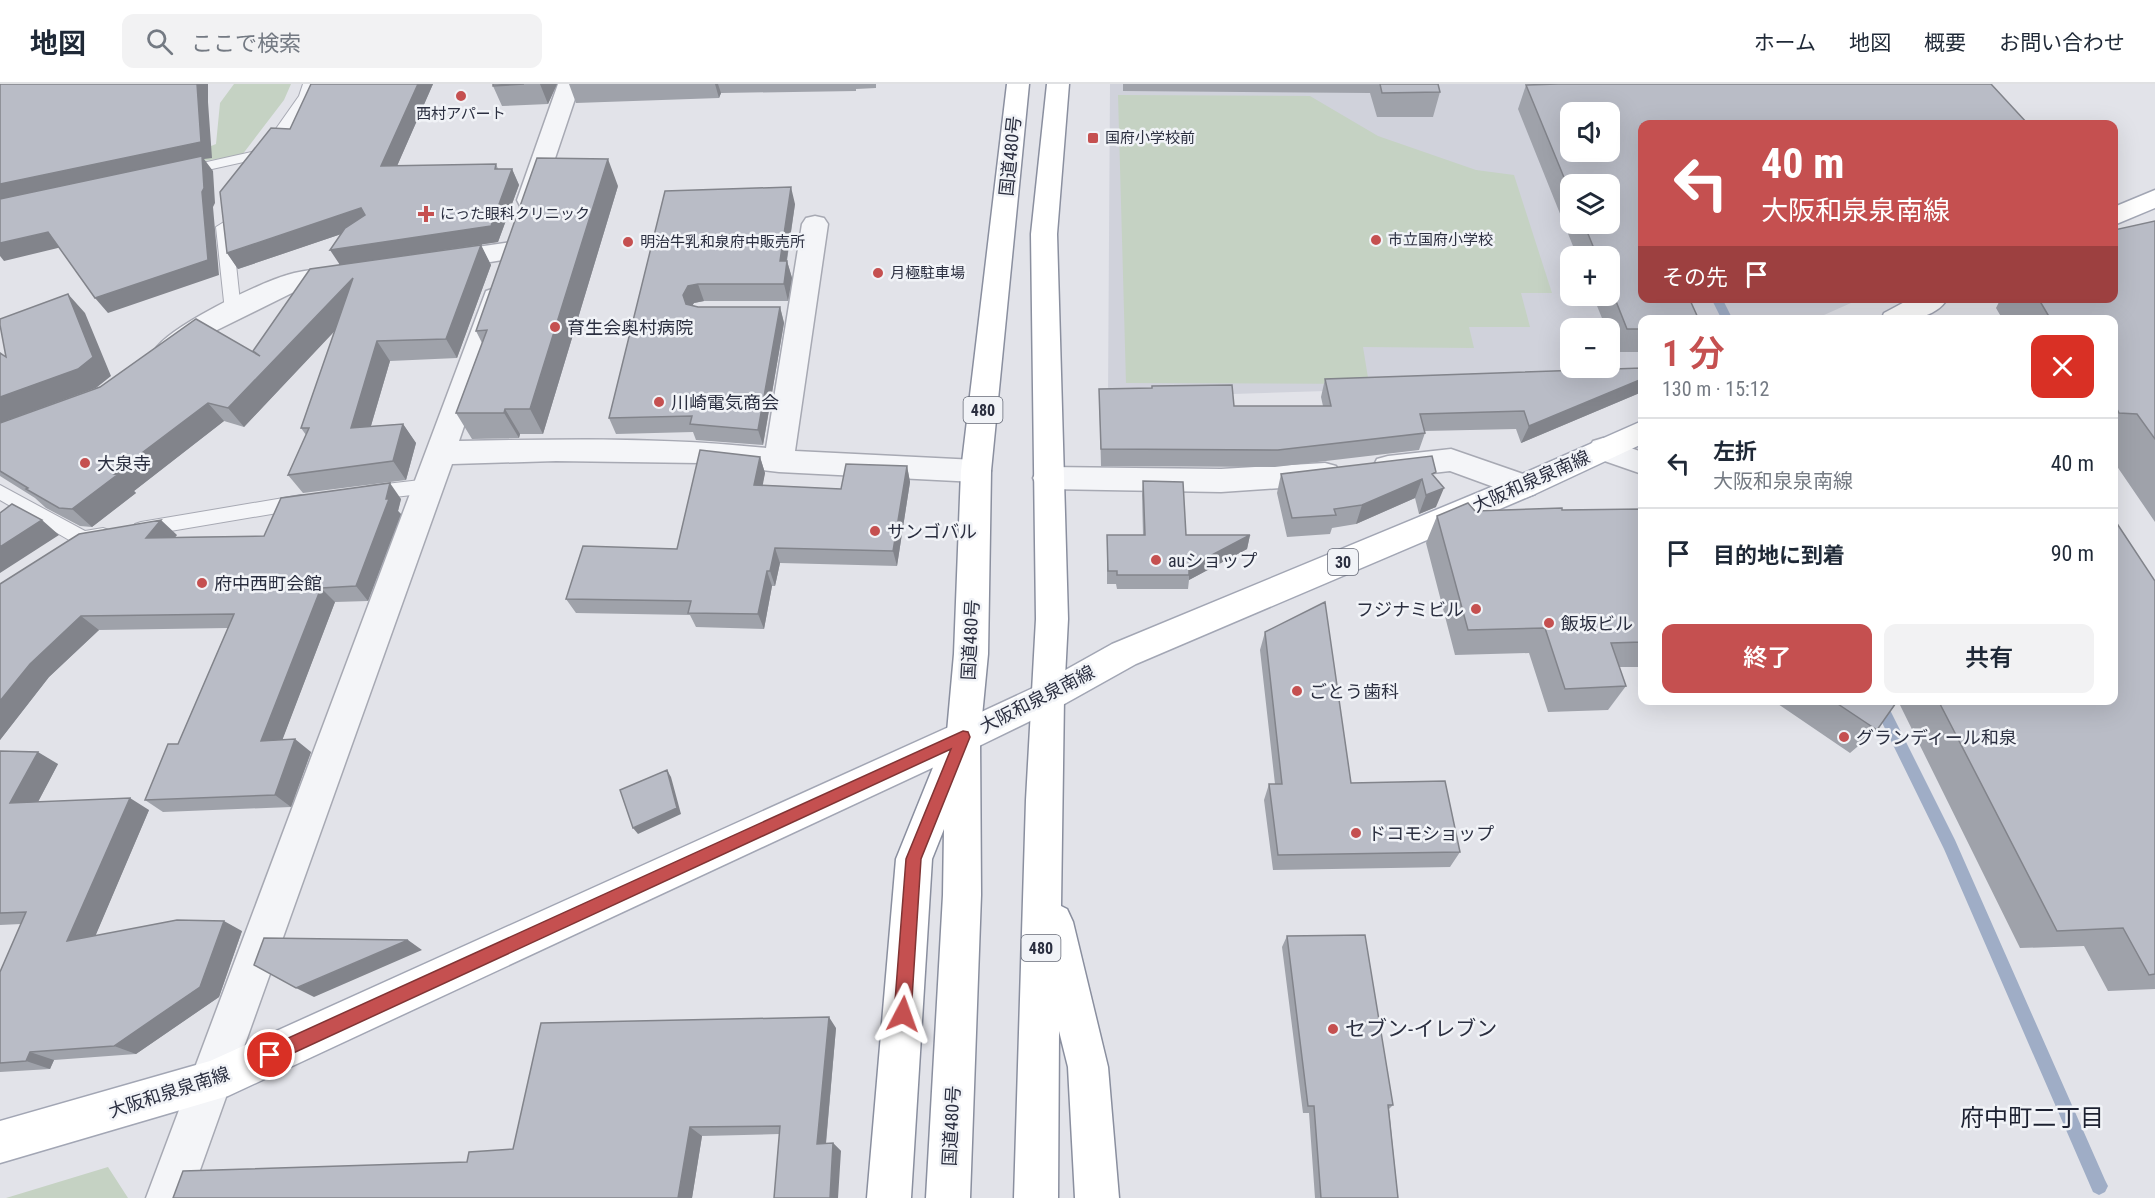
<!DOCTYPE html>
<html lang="ja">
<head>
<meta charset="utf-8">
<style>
	:root { --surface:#fff; --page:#f2f2f3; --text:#1f2937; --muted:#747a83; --line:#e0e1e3; --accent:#c55050 }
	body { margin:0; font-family:"Roboto Condensed","Noto Sans JP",sans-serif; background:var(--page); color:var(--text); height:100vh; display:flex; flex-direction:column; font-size:22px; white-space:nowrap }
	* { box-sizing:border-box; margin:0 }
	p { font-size:20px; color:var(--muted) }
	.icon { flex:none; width:33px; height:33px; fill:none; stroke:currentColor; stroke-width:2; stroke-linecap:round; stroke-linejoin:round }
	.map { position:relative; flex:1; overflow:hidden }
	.panel { position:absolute; left:1638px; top:231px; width:480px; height:390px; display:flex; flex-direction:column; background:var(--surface); border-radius:12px; box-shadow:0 6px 24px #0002 }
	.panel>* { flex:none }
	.hud { position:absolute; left:1638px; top:36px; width:480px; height:183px; border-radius:12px; box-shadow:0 6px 24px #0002; background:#c55050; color:#fff; overflow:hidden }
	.controls { position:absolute; left:1560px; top:18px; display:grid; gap:12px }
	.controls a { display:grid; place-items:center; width:60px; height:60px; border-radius:12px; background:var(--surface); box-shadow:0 6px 24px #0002; font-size:30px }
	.pin { position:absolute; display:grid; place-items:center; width:51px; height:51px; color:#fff; margin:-26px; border:3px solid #fff; border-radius:50%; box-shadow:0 2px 6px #0007 }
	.me { position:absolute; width:66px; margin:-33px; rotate:4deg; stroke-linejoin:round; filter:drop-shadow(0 0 4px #0008) }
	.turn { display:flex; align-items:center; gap:21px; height:126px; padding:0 24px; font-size:27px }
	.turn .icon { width:78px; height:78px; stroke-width:2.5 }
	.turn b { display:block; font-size:42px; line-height:51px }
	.then { display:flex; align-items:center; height:57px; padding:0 24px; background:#0003; gap:12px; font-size:22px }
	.round { display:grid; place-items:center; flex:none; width:63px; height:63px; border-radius:12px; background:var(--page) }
	.head { display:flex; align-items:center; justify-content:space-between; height:102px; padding:0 24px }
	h1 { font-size:36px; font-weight:600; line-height:45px; color:var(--accent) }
	.primary-button { display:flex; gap:12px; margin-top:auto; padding:12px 24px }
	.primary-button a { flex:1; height:69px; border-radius:12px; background:var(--accent); color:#fff; font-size:24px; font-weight:600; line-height:69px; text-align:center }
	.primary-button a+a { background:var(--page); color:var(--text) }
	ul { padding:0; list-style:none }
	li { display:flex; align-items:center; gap:18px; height:90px; padding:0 24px; border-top:2px solid var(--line) }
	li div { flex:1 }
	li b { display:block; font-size:22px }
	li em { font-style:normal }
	header { display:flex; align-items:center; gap:36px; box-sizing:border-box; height:84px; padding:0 30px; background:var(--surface); border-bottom:2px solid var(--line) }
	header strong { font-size:28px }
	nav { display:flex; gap:33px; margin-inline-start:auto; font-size:21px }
	.search { width:420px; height:54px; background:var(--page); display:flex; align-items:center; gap:15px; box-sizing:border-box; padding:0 21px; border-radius:12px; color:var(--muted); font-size:22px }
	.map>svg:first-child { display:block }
	.built { fill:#d0d2db; fill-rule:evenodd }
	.green { fill:#c5d2c3 }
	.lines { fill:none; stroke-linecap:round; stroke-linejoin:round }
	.stream { fill:#9fadc6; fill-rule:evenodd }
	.lane-casing { stroke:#a7a9b3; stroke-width:2 }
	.street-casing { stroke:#a7a9b3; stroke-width:3 }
	.primary-casing { stroke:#a2a6b4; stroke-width:3 }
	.highway-casing { stroke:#8a8f9f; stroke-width:3 }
	.lane { fill:#f4f5f8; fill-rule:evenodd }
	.street { fill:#f4f5f8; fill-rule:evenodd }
	.primary { fill:#fff; fill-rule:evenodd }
	.highway { fill:#fff; fill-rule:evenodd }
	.wall { fill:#9fa2aa; fill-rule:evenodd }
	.shaded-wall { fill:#82848b }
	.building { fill:#b9bcc6; stroke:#82848b; stroke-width:1.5; fill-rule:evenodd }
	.route { fill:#c55050; stroke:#803434; stroke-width:1.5 }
	.poi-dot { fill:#c55050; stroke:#f1f3f7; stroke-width:2 }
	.labels { text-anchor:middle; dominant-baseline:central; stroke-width:5; stroke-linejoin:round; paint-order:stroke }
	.far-poi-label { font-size:15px; fill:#2b2f40; stroke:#f1f3f7; text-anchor:start }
	.shield { fill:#f1f3f7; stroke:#666a77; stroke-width:1.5 }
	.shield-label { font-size:16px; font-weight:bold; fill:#2b2f40 }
	.street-label { font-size:18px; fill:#2b2f40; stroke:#f1f3f7 }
	.poi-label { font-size:18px; fill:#2b2f40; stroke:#f1f3f7; text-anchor:start }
	.near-poi-label { font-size:21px; fill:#2b2f40; stroke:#f1f3f7; text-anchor:start }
	.near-neighbourhood-label { font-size:24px; fill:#1d2131; stroke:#f1f3f7 }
</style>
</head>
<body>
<header>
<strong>地図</strong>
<div class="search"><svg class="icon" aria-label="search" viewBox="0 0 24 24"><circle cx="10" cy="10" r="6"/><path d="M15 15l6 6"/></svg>ここで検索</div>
<nav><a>ホーム</a><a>地図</a><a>概要</a><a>お問い合わせ</a></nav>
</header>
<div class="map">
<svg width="2155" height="1114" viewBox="0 0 2155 1114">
	<rect width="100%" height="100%" fill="#e2e3e9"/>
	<!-- built -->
	<path class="built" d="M1110 0H1706L1642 40V214L1860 215 1824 231 1791 235 1642 236V297L1108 314ZM1570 28H1610V68H1570ZM1570 100H1610V140H1570ZM1570 172H1610V212H1570ZM1570 244H1610V284H1570Z"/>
	<!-- green -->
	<path class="green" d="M234 0H291L284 16 242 71 177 81 179 75 216 60 220 19Z
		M1118 11 1310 12 1378 52 1476 86 1514 91 1552 209H1521L1530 243H1469L1474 264 1363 263 1369 300 1126 299Z
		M108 1083 128 1114H6Z"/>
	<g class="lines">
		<!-- stream -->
		<path class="stream" d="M1711 214H1722L1733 236H1722Z
			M1871 616H1885L1955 756 2105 1096 2108 1102 2105 1108 2099 1111 2093 1108 1944 765Z"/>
		<!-- lane casing -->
		<g class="lane-casing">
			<path id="lane" d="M303 0H317L313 12 270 72 185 91 180 90 178 87 180 84 261 66 299 12Z
				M224 138 232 143 241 227 239 231H227L225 227 216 143Z
				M429 395 435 397 438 402 435 407 429 409 369 416 363 414 360 409 363 404 369 402Z
				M0 401 85 447 103 444 109 446 112 451 109 456C99 460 87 464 76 460L0 416Z
				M301 411 307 413 310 418 307 423 301 425 141 452 135 450 132 445 135 440 141 438Z"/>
		</g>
		<!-- street casing -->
		<g class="street-casing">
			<path id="street" d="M558 0H580L541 116 538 122 529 124 520 122 517 116Z
				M815 132 824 134 828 140 795 367 976 376 987 379 991 387 987 395 976 398 779 388 700 379 556 377 452 380 190 1114H146L486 207 495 204 504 207 508 213 459 357C562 355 664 353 766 364L802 140 806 134Z
				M511 158 520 161 524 167 520 173 442 186 433 183 429 177 433 171 442 168Z
				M347 182 356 185 360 191 356 197 298 206 213 248 178 274 168 277 158 274 154 267C168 243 259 199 287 191 306 185 327 185 347 182Z
				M1603 354 1642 368V390L1593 373 1588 365 1593 357Z
				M1451 365 1535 394 1539 402 1535 410 1524 414 1450 387 1388 394 1377 391 1373 383 1377 375 1388 372Z
				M1325 379 1336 382 1340 390 1336 398 1325 401 1221 408 1048 405 1037 402 1033 394 1037 386 1048 383 1221 385Z"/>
		</g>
		<!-- primary casing -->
		<g class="primary-casing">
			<path id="primary" d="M2155 106V124L2114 141V123Z
				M1912 214H1948C1934 237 1904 236 1881 236L1884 229Z
				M1642 337V360L1535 410 1136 580 1059 623 975 664 228 1012 0 1079V1037L210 977 951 642 1035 603 1112 560 1513 394Z"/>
		</g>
		<!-- highway casing -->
		<g class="highway-casing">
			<path id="highway" d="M1007 0H1029L991 387 988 570 980 653 981 811 970 1114H926L943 811 944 745 932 775 911 1114H867L896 775 938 671 946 659 954 570 961 387Z
				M1047 0H1069L1057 150 1068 535 1064 613 1061 822 1067 825 1073 838 1108 983 1119 1114H1075L1068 983 1059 947 1058 1114H1014L1026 716 1036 535 1031 150Z"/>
		</g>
		<!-- lane -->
		<use href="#lane" class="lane"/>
		<!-- street -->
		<use href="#street" class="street"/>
		<!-- primary -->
		<use href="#primary" class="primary"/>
		<!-- highway -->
		<use href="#highway" class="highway"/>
	</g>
	<!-- wall -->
	<path class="wall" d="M311 0H433L397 82 496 80 498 85H512L519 101 498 158 395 173 481 161 491 181 457 274 390 277 371 342 403 340 416 359 406 396 303 409 288 391 306 351 301 344 335 246 244 343 224 337 134 407 136 409 92 443 80 442 46 424 35 414 0 392V339L255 269 253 267 339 181 341 150 238 185 227 169 290 45Z
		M493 0H557L548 20 502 22 493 2Z
		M569 0H876V4L856 5V7L721 9 719 14 576 19Z
		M1123 0H1438L1440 8 1433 33H1377L1370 9 1123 7Z
		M1526 1 1642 40V268H1615L1610 253V244H1606L1593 212H1610V172H1577L1518 25ZM1570 100 1610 140H1570Z
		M618 102 543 350H520L519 354 472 355 456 329 482 259 476 247Z
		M665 107 795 120 787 177 792 194 788 217H704L694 219 692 221 698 223H780L784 239 763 361 696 356 693 348 616 350 609 334Z
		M2155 137V438L2114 378V236H2003L1996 224 2001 214H2114Z
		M1642 284V308L1521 359 1516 345 1424 347 1425 349 1419 366 1275 383 1101 382 1099 305 1234 322H1323L1321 313 1325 295Z
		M760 373 765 389 762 401 841 405 907 382 910 398 897 482 780 479 775 502H772L764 545 696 543 690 531 576 529 566 515 677 465Z
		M1281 390 1435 393 1436 423 1419 430 1415 414 1356 440 1332 444 1330 450 1287 453 1277 409Z
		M1143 397 1186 451H1250L1247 465 1189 496 1188 505H1117L1116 500H1107V451H1143L1142 411Z
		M401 415 398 427 401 430 368 517 335 518 282 656 311 668 291 723 163 728 145 716 178 660 228 544 99 546 49 593 0 656V500L177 451 175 453 264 452Z
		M1642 425V583H1619L1626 602 1608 626 1548 628 1529 569 1455 571 1426 459 1437 432 1475 427Z
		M2155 497V905L2108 907 2084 862 2020 864 1898 617 1877 646 1850 669 1772 616H2114Z
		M1265 548 1351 699 1460 768 1450 783 1273 786 1264 716 1269 700H1275L1260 566Z
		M0 667 58 680 38 718 149 726 95 852 242 847 219 913 136 970 54 976 50 985 0 988V888L21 840 0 841Z
		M1287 852 1393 1021 1389 1025 1398 1114H1315L1309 1029H1303L1282 863Z
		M836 944 826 1060 833 1059 841 1067 779 1050 702 1052 692 1114H173L467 1078 513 1065Z"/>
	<!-- shaded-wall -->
	<path class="shaded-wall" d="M197 0H208V18L212 74 204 75 213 87 215 119 213 123 219 191 108 229 95 214 202 108 0 119V100Z
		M418 0H433L390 98 381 82Z
		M540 0H557L548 20Z
		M715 0H718L721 9 719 14Z
		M608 75 618 102 543 350 530 325Z
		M512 85 519 101 498 158 340 181 330 166Z
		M791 103 795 120 784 194 780 177Z
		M361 124 371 140 238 185 227 169Z
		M48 148 62 163 4 177 0 172V159Z
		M481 161 491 181 457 274 446 255Z
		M787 177 792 194 788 217 784 200Z
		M353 194 366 214 244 343 228 324Z
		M698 200 704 217 694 219 689 227 683 211 688 202Z
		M68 210 85 229 111 292 96 304 0 339V313Z
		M780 223 784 239 763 361 758 346Z
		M377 257 390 277 365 362 351 344Z
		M1642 295V308L1521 359 1529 342Z
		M208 319 224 337 134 407 136 409 92 443 72 425 114 390Z
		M505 325 520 350 519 354 504 329Z
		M403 340 416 359 406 396 393 377Z
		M760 373 765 389 760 416 754 401Z
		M907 382 910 398 897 482 893 467Z
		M1422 395 1415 414 1356 440 1362 421Z
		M390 399 401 415 398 427 401 430 368 517 356 502 386 415Z
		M1444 404 1436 423 1419 430 1426 411Z
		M42 436 59 451 0 489V463Z
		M161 436 177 451 162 469 146 454Z
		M1250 451 1247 465 1189 496V483Z
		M775 464 780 479 775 502 770 487Z
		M767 487 772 502 764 545 758 530Z
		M321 504 335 518 277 670 261 657Z
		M81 532 99 546 49 593 0 656V617L30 580Z
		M295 655 311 668 291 723 275 711Z
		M38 668 58 680 31 731 10 719Z
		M667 686 671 693 681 730 638 750 633 744Z
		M130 714 149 726 89 867 67 857Z
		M224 837 242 847 219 913 136 970 114 962Z
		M408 856 422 866 314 913 296 904Z
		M829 933 836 944 825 1068 817 1060Z
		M30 968 54 976 50 985 26 977Z
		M690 1043 702 1052 692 1114H678Z
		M833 1059 841 1067 838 1114H830Z"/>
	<!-- building -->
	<path class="building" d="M0 0H197L201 58 0 100Z
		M311 0H418L381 82 496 80 495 85H512L491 142 330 166 345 144 365 131 361 124 227 169 220 108 271 44 290 45Z
		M493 0H524L493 2Z
		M1380 0H1438L1440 8 1382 9Z
		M1558 0H1991L2028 40H1642V214H1689L1699 236H1642V245H1627L1610 202V172H1597L1584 140H1610V100H1570V108L1526 1ZM1570 28H1610V68H1570Z
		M202 72 204 104 202 108 208 176 95 214 48 148 0 159V115Z
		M537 74 608 75 530 325H505L504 329H456L487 246 476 247Z
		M791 103 780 177H787L784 200H698L688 202 683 211 686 220 698 223H780L758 346 690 340 692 332 609 334 665 107Z
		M2155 137V355L2137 330 2119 329 2114 319V236H2051L2038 214H2114V146Z
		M481 161 446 255 377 257 351 344 403 340 393 377 288 391 309 344H301L353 194 228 324 208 319 114 390 117 391 72 425 59 424 26 405 28 404 0 387V339L100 303 196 235 260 272 253 267 310 185Z
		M68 210 93 273 78 285 0 313V269L6 273 0 241V235Z
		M1642 284V295L1529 342 1524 327 1420 330 1425 349 1278 366 1101 365 1099 305 1152 304V302L1232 301 1234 322H1331L1325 295Z
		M700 366 760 373 754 401 841 405 846 380 907 382 893 467 775 464 770 487H767L758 530 688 529 691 517 566 515 583 462 677 465Z
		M1432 372 1436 388 1432 390 1444 404 1426 411 1422 395 1362 421 1334 425 1336 431 1292 434 1281 390Z
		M1143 397 1183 398 1186 451H1250L1189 483V491H1117V487H1108L1107 451H1145Z
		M390 399 386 415H389L356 502 321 504 261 657 295 655 275 711 145 716 168 660H178L234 530 81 532 30 580 0 617V500L79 450 161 436 146 454 264 452 281 414Z
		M1468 419 1475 427 1562 424V426L1642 425V558L1611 559 1626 602 1565 605 1545 544 1468 546 1437 432Z
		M12 420 42 436 0 463V429Z
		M2114 435 2155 497V890L2149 891 2123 844 2057 847 1938 616H2114Z
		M1325 518 1351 699 1445 697 1460 768 1278 771 1269 700H1282L1265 548Z
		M1832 616H1898L1877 646Z
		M0 667 38 668 10 719 130 714 67 857 177 836 224 837 200 903 114 962 30 968 26 977 0 979V888L26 828 0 829Z
		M667 686 677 724 633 744 620 706Z
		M1365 851 1393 1021H1388L1398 1114H1321L1314 1022H1308L1287 852Z
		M264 854 408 856 296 904 254 881Z
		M829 933 817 1060 833 1059 830 1114H774L780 1042 690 1043 678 1114H173L183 1087 467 1078 469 1068 513 1065 541 939Z"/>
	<!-- route -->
	<path class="route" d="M963 647 968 648 970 653 921 775 911 930 909 936 903 939 897 936 894 930 906 775 951 665 276 977 270 979 264 977 261 971 264 965Z"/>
	<!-- markers -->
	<g class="poi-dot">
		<circle cx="461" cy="12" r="6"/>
		<rect x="1087" y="48" width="12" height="12" rx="3"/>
		<path d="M423 121h6v6h6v6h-6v6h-6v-6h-6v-6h6z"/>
		<circle cx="1376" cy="156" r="6"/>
		<circle cx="628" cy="158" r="6"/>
		<circle cx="878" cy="189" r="6"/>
		<circle cx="555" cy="243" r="6"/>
		<circle cx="659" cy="318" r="6"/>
		<circle cx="85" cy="379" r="6"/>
		<circle cx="875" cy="447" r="6"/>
		<circle cx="1156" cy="476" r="6"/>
		<circle cx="202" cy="499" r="6"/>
		<circle cx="1476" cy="525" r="6"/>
		<circle cx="1549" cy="539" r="6"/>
		<circle cx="1297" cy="607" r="6"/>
		<circle cx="1844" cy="653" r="6"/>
		<circle cx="1356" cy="749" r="6"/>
		<circle cx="1333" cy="945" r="6"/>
	</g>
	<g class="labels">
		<!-- far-poi labels -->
		<g class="far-poi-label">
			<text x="461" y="30" text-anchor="middle">西村アパート</text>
			<text x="1105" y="54">国府小学校前</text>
			<text x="440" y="130">にった眼科クリニック</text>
			<text x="1388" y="156">市立国府小学校</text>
			<text x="640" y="158">明治牛乳和泉府中販売所</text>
			<text x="890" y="189">月極駐車場</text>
		</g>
		<!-- shield labels -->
		<g class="shield">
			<rect x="963.5" y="313" width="39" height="26" rx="4.5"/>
			<rect x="1328" y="465" width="30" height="26" rx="4.5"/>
			<rect x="1021.5" y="851" width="39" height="26" rx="4.5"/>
		</g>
		<g class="shield-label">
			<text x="983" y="326">480</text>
			<text x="1343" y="478">30</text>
			<text x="1041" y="864">480</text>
		</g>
		<!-- street labels -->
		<g class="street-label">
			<text transform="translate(1010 72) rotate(-84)">国道480号</text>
			<text transform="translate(1531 397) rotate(-24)">大阪和泉泉南線</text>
			<text transform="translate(970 556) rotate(-87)">国道480号</text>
			<text transform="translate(1037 615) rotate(-27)">大阪和泉泉南線</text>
			<text transform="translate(169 1008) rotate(-18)">大阪和泉泉南線</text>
			<text transform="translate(951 1042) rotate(-87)">国道480号</text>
		</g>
		<!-- poi labels -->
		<g class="poi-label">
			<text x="567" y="243">育生会奥村病院</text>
			<text x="671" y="318">川崎電気商会</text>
			<text x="97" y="379">大泉寺</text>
			<text x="887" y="447">サンゴバル</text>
			<text x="1168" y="476">auショップ</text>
			<text x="214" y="499">府中西町会館</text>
			<text x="1464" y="525" text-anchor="end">フジナミビル</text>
			<text x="1561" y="539">飯坂ビル</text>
			<text x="1309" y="607">ごとう歯科</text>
			<text x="1856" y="653">グランディール和泉</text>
			<text x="1368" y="749">ドコモショップ</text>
		</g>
		<!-- near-poi labels -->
		<g class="near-poi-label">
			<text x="1345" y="945">セブン-イレブン</text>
		</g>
		<!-- near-neighbourhood labels -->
		<g class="near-neighbourhood-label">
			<text x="2032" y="1034">府中町二丁目</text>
		</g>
	</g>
</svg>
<div class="controls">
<a><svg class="icon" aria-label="sound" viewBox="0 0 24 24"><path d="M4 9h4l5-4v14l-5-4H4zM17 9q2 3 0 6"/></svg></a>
<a><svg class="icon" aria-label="layers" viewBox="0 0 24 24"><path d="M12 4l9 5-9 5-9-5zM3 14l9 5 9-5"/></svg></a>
<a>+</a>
<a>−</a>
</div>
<div class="pin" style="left:270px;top:971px;background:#d93025"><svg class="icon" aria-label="arrive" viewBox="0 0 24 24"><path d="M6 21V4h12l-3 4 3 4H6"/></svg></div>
<svg class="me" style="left:903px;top:930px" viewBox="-20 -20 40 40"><path d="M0-17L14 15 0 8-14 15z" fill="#c55050" stroke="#fff" stroke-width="4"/></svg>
<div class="hud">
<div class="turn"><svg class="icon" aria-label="left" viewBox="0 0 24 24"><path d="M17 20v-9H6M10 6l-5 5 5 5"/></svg><div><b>40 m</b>大阪和泉泉南線</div></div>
<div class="then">その先<svg class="icon" aria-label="arrive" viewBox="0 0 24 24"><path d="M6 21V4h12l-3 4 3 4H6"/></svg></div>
</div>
<section class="panel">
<div class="head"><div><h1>1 分</h1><p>130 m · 15:12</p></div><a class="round" style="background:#d93025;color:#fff"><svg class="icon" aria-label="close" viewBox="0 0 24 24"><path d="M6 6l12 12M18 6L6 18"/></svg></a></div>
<ul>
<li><svg class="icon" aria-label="left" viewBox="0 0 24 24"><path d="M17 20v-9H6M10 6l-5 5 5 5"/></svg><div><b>左折</b><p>大阪和泉泉南線</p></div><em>40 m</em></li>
<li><svg class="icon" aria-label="arrive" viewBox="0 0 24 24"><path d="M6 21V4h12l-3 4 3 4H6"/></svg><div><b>目的地に到着</b></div><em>90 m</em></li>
</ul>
<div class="primary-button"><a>終了</a><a>共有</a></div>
</section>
</div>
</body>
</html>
